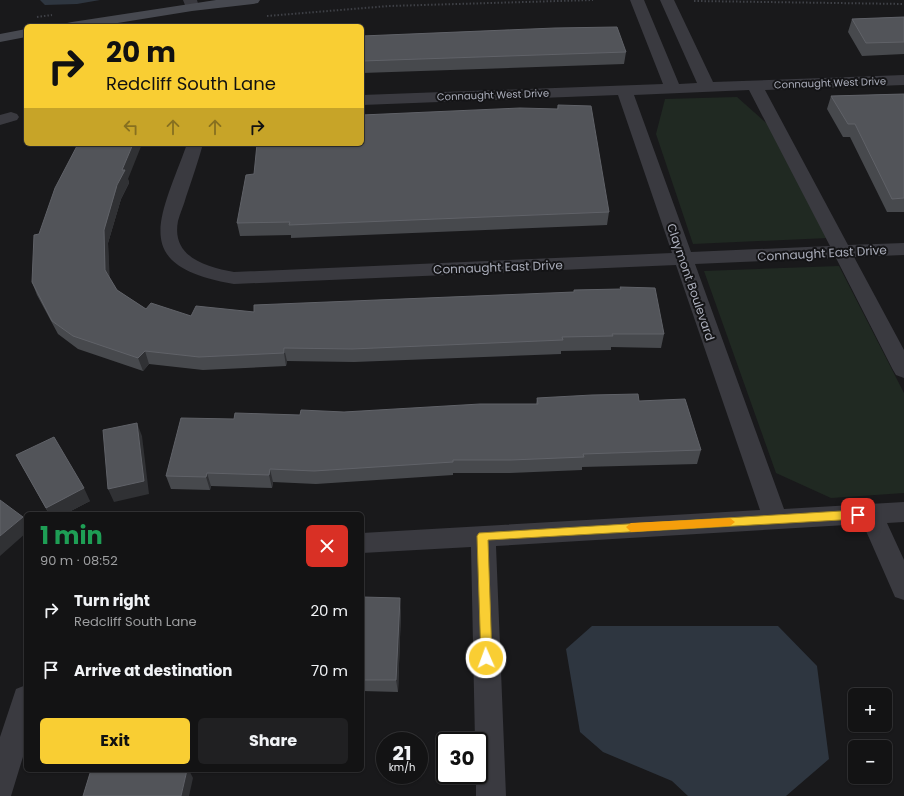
<!DOCTYPE html>
<html lang="en">
<head>
<meta charset="utf-8">
<style>
	:root { --surface:#131314; --page:#202022; --text:#f1f3f6; --muted:#9d9ea0; --line:#323234; --accent:#f9ce33 }
	body { margin:0; font-family:Poppins,sans-serif; background:var(--page); color:var(--text); height:100vh; display:flex; flex-direction:column; font-size:15px; white-space:nowrap }
	* { box-sizing:border-box; margin:0 }
	p { font-size:13px; color:var(--muted) }
	.icon { flex:none; width:22px; height:22px; fill:none; stroke:currentColor; stroke-width:2; stroke-linecap:round; stroke-linejoin:round }
	.map { position:relative; flex:1; overflow:hidden }
	.drawer { position:absolute; left:24px; top:512px; width:340px; height:260px; display:flex; flex-direction:column; background:var(--surface); border-radius:6px; box-shadow:0 1px 3px #0004,0 0 0 1px var(--line) }
	.drawer>* { flex:none }
	.guide { position:absolute; left:24px; top:24px; width:340px; height:122px; border-radius:6px; box-shadow:0 1px 3px #0004,0 0 0 1px var(--line); background:#f9ce33; color:#111; overflow:hidden }
	.buttons { position:absolute; left:848px; top:688px; display:grid; gap:8px }
	.buttons a { display:grid; place-items:center; width:44px; height:44px; border-radius:6px; background:var(--surface); box-shadow:0 1px 3px #0004,0 0 0 1px var(--line); font-size:20px }
	.speed { position:absolute; left:376px; top:732px; display:flex; gap:8px; font-size:20px; font-weight:700; text-align:center }
	.speed>* { display:grid; place-content:center; width:52px; height:52px; border-radius:50%; background:var(--surface); box-shadow:0 1px 3px #0004,0 0 0 1px var(--line); line-height:1 }
	.speed small { font-size:10px; font-weight:400 }
	.speed .limit { border:2px solid #111; border-radius:6px; background:#fff; color:#111 }
	.pin { position:absolute; display:grid; place-items:center; width:34px; height:34px; color:#fff; margin:-17px; border-radius:8px; box-shadow:0 2px 6px #0006 }
	.me { position:absolute; width:44px; margin:-22px; rotate:358deg; stroke-linejoin:round; filter:drop-shadow(0 0 3px #0008) }
	.turn { display:flex; align-items:center; gap:14px; height:84px; padding:0 16px; font-size:18px }
	.turn .icon { width:52px; height:52px; stroke-width:2.5 }
	.turn b { display:block; font-size:28px; line-height:34px }
	.lanes { display:flex; align-items:center; height:38px; padding:0 16px; background:#0003; justify-content:center; gap:20px; direction:ltr }
	.lanes .off { opacity:.35 }
	.round { display:grid; place-items:center; flex:none; width:42px; height:42px; border-radius:6px; background:var(--page) }
	.headline { display:flex; align-items:center; justify-content:space-between; height:68px; padding:0 16px }
	h1 { font-size:24px; font-weight:700; line-height:30px; color:#1e9e55 }
	.button { display:flex; gap:8px; margin-top:auto; padding:8px 16px }
	.button a { flex:1; height:46px; border-radius:6px; background:var(--accent); color:#111; font-size:16px; font-weight:700; line-height:46px; text-align:center }
	.button a+a { background:var(--page); color:var(--text) }
	ul { padding:0; list-style:none }
	li { display:flex; align-items:center; gap:12px; height:60px; padding:0 16px }
	li div { flex:1 }
	li b { display:block; font-size:15px }
	li em { font-style:normal }
	.map>svg:first-child { display:block }
	.green { fill:#202922 }
	.water { fill:#2e3640 }
	.lines { fill:none; stroke-linecap:round; stroke-linejoin:round }
	.path { stroke:#3f4147; stroke-width:2; stroke-dasharray:1.5 2; stroke-linecap:butt }
	.street { fill:#3a3a40; fill-rule:evenodd }
	.secondary { fill:#474950; fill-rule:evenodd }
	.wall { fill:#47494d }
	.shaded-wall { fill:#303134 }
	.building { fill:#525459; stroke:#606268 }
	.route { fill:#f9ce33; stroke:#a28621 }
	.slow { fill:#f59e0b }
	.labels { text-anchor:middle; dominant-baseline:central; stroke-width:4; stroke-linejoin:round; paint-order:stroke }
	.far-street-label { font-size:10px; fill:#abaebb; stroke:#141416 }
	.street-label { font-size:12px; fill:#abaebb; stroke:#141416 }
</style>
</head>
<body>
<div class="map">
<svg width="904" height="796" viewBox="0 0 904 796">
	<rect width="100%" height="100%" fill="#19191b"/>
	<!-- green -->
	<path class="green" d="M737 97 773 129 828 238 693 244 656 134 665 99Z
		M839 266 904 393V493L831 498 776 473 704 271Z"/>
	<!-- water -->
	<path class="water" d="M40 0H100L77 4 45 5Z
		M592 626H778L817 666 829 759 786 796H688L672 781 603 752 580 732 566 649Z"/>
	<g class="lines">
		<!-- path -->
		<path class="path" d="M694 1 904 4
			M267 16 389 6 593 0
			M37 17 52 15"/>
		<!-- street -->
		<path class="street" d="M183 0H197L199 7 197 10H187Z
			M630 0H644L679 84 697 83 660 0H674L713 82 904 75V85L765 90 848 245 904 243V255L854 257 904 350V378L896 375 893 370 836 258 695 264 784 509 904 502V522L887 523 904 560V600L895 597 863 524 496 546 506 796H476V775H479V741H475L471 547 362 553V533L760 510 676 265 234 284C128 266 160 219 187 144H203C198 162 192 179 186 197 184 205 180 213 178 221 171 257 206 267 234 272L672 253 618 95 362 105V95L663 84ZM749 90 830 246 691 252 634 95Z
			M11 112 17 114 19 117 17 120 0 125V115Z
			M26 685V747L11 796H0V737L16 689Z"/>
		<!-- secondary -->
		<path class="secondary" d="M216 0H260L258 3 253 4 192 11 99 26H65L67 23 72 22Z
			M26 29V37L0 42V34Z"/>
	</g>
	<!-- wall -->
	<path class="wall" d="M904 17V54L862 56 848 32 852 19Z
		M362 36 626 52 624 64 362 73Z
		M904 94V212H887L850 137H843L827 109 831 96Z
		M558 105 609 212 607 225 291 238V235L240 236 237 223 254 174 557 109Z
		M128 179 129 183 121 199 108 243 109 277 117 290 146 309 191 316 254 312 574 292V290L620 289V287L664 334 661 348 611 347V350L561 351V354L354 362 287 361 286 366 203 370 149 364 143 371 78 349 58 334 37 295 32 282 39 234Z
		M537 398 639 401 701 450 697 464 582 467V470L510 473H453V475L316 484 273 482 272 488 211 486 210 490 171 489 166 476 234 419 300 415 344 412 536 404Z
		M16 455 90 501 65 514H49Z
		M362 597 401 610 398 692 362 691Z"/>
	<!-- shaded-wall -->
	<path class="shaded-wall" d="M133 144H142L128 179 129 183 121 199 108 243 110 283 105 270 104 230 122 170Z
		M284 348 287 361 286 366 284 353Z
		M145 351 149 364 143 371 138 358Z
		M137 423 142 436 149 494 114 502 108 489Z
		M270 469 273 482 272 488 269 475Z
		M207 473 211 486 210 490 206 477Z
		M84 488 90 501 65 514H49L46 508Z
		M23 517 26 522V533L0 556V536Z
		M400 598 401 610 398 692 396 680Z
		M187 770H189L193 778 189 796H181Z"/>
	<!-- building -->
	<path class="building" d="M904 17V42L866 43 852 19Z
		M617 27 626 52 362 61V36L555 28Z
		M904 94V198L892 199 855 124H848L831 96Z
		M558 105 591 106 609 212 289 225 290 222 237 223 246 175 254 174 257 144H362V115L520 108 558 109Z
		M78 144H133L122 170H125L117 185 104 230 105 270 117 290 146 309 151 303 191 316 196 306 254 312V305L574 292V290L621 289 620 287 655 288 664 334H612L613 336 562 337 563 340 352 349 284 348V353L199 357 145 351 138 358 73 336 52 321 32 282 34 235 39 234 55 188Z
		M638 394 639 401 685 399 701 450 583 454 584 457 511 460H453V462L314 471 270 469 269 475 207 473 206 477 166 476 181 418 234 419 235 413 300 415 301 410 344 412 480 404H538L537 398 592 395Z
		M137 423 144 481 108 489 103 430Z
		M54 437 84 488 46 508 16 455Z
		M0 500 23 517 0 536Z
		M362 597 400 598 396 680H362Z
		M91 770H187L181 796H83Z"/>
	<!-- route -->
	<path class="route" d="M858 510 863 515 858 519 488 540 492 658 490 662 486 663 483 662 481 658 477 536 479 533Z"/>
	<!-- slow -->
	<path class="slow" d="M730 518 735 522 730 526 631 532 626 527 631 523Z"/>
	<g class="labels">
		<!-- far-street labels -->
		<g class="far-street-label">
			<text transform="translate(830 83) rotate(-2)">Connaught West Drive</text>
			<text transform="translate(493 95) rotate(-2)">Connaught West Drive</text>
		</g>
		<!-- street labels -->
		<g class="street-label">
			<text transform="translate(822 253) rotate(-3)">Connaught East Drive</text>
			<text transform="translate(498 267) rotate(-2)">Connaught East Drive</text>
			<text transform="translate(691 282) rotate(71)">Claymont Boulevard</text>
		</g>
	</g>
</svg>
<div class="buttons">
<a>+</a>
<a>−</a>
</div>
<div class="speed"><div>21<small>km/h</small></div><div class="limit">30</div></div>
<div class="pin" style="left:858px;top:515px;background:#d93025"><svg class="icon" aria-label="arrive" viewBox="0 0 24 24"><path d="M6 21V4h12l-3 4 3 4H6"/></svg></div>
<svg class="me" style="left:486px;top:658px" viewBox="-20 -20 40 40"><circle r="17" fill="#f9ce33" stroke="#fff" stroke-width="3"/><path d="M0-11L8 9 0 5-8 9z" fill="#fff"/></svg>
<div class="guide">
<div class="turn"><svg class="icon" aria-label="right" viewBox="0 0 24 24"><path d="M7 20v-9h11M14 6l5 5-5 5"/></svg><div><b>20 m</b>Redcliff South Lane</div></div>
<div class="lanes"><svg class="icon off" aria-label="left" viewBox="0 0 24 24"><path d="M17 20v-9H6M10 6l-5 5 5 5"/></svg><svg class="icon off" aria-label="ahead" viewBox="0 0 24 24"><path d="M12 20V5M6 11l6-6 6 6"/></svg><svg class="icon off" aria-label="ahead" viewBox="0 0 24 24"><path d="M12 20V5M6 11l6-6 6 6"/></svg><svg class="icon" aria-label="right" viewBox="0 0 24 24"><path d="M7 20v-9h11M14 6l5 5-5 5"/></svg></div>
</div>
<section class="drawer">
<div class="headline"><div><h1>1 min</h1><p>90 m · 08:52</p></div><a class="round" style="background:#d93025;color:#fff"><svg class="icon" aria-label="close" viewBox="0 0 24 24"><path d="M6 6l12 12M18 6L6 18"/></svg></a></div>
<ul>
<li><svg class="icon" aria-label="right" viewBox="0 0 24 24"><path d="M7 20v-9h11M14 6l5 5-5 5"/></svg><div><b>Turn right</b><p>Redcliff South Lane</p></div><em>20 m</em></li>
<li><svg class="icon" aria-label="arrive" viewBox="0 0 24 24"><path d="M6 21V4h12l-3 4 3 4H6"/></svg><div><b>Arrive at destination</b></div><em>70 m</em></li>
</ul>
<div class="button"><a>Exit</a><a>Share</a></div>
</section>
</div>
</body>
</html>
